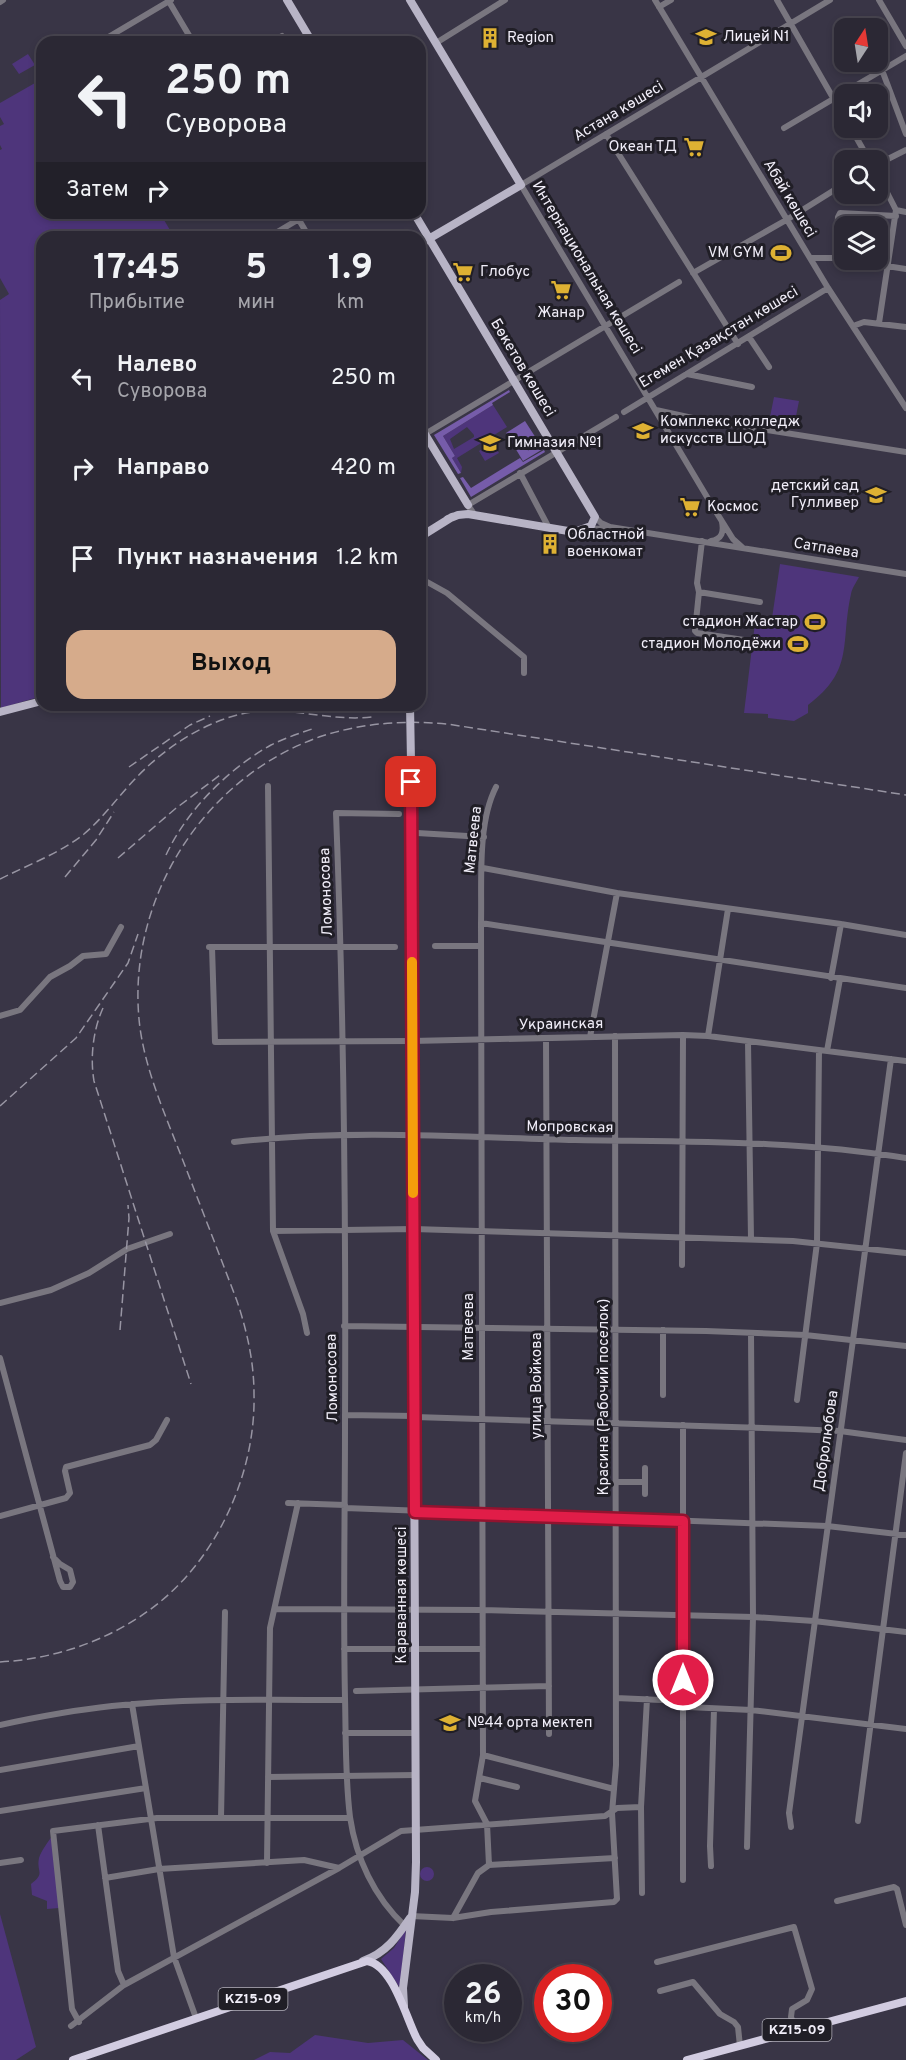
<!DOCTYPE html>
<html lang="ru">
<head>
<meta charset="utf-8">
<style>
	:root { --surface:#2b2834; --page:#373440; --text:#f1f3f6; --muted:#a6a6ac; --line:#47444f; --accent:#d6ab8b }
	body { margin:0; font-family:Overpass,sans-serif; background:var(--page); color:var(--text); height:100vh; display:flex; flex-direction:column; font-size:22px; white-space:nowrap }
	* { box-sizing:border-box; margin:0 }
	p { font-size:20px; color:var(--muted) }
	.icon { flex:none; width:33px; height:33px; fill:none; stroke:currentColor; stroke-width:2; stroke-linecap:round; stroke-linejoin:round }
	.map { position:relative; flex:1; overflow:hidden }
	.details { position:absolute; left:36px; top:231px; width:390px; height:480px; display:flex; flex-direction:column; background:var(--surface); border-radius:18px; box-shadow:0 3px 9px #0003,0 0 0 2px var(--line) }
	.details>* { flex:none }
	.top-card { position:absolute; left:36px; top:36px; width:390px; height:183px; border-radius:18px; box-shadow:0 3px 9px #0003,0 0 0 2px var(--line); background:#2b2834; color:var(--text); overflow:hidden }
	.needle { width:39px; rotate:12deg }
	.controls { position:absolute; left:834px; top:18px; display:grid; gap:12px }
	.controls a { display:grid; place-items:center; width:54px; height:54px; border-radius:12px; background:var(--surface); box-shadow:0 3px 9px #0003,0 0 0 2px var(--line); font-size:30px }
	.speed { position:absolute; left:444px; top:1964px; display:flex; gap:12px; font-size:30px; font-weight:700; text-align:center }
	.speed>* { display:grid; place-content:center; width:78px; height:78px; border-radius:50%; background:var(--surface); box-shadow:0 3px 9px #0003,0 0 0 2px var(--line); line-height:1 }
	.speed small { font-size:15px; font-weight:400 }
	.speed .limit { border:9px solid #d22; background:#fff; color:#111 }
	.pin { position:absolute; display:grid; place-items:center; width:51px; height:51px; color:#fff; margin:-26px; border-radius:12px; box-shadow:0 3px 9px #0006 }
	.me { position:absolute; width:66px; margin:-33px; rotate:0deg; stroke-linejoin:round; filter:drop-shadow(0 0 4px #0008) }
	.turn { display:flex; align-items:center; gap:21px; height:126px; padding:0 30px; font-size:27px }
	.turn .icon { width:78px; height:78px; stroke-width:2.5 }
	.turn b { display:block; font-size:42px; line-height:51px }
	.then { display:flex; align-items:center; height:57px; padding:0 30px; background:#0003; gap:12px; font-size:22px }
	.eta { display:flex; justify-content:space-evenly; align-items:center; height:102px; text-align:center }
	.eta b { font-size:36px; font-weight:700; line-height:42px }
	.action { display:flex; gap:12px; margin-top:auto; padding:12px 30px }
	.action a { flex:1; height:69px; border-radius:18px; background:var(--accent); color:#111; font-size:24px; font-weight:700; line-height:69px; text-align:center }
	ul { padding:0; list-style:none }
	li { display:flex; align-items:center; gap:18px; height:90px; padding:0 30px }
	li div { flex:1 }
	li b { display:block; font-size:22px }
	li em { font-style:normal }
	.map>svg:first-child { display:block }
	.green { fill:#4e357b; fill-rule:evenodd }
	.forest { fill:#765caa }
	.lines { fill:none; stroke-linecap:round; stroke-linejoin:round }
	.minor { stroke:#79767f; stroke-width:6 }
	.major { stroke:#b8b4c6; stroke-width:8 }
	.highway { stroke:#d2cce1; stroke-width:8 }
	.rail { stroke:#9895a3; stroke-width:1.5; stroke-dasharray:9 4.5; stroke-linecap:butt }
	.major-bridge { stroke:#b8b4c6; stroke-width:8 }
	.route-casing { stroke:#92132f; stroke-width:15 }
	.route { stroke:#e11d48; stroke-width:10 }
	.slow { stroke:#f59e0b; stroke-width:10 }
	.labels { text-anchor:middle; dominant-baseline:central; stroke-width:6; stroke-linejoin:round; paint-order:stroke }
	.shield { fill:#201e26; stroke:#b2b0ba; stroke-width:1.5 }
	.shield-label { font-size:14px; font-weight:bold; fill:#f1eef9 }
	.poi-label { font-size:15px; fill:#f1eef9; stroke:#201e26; text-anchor:start }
	.street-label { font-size:15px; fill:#f1eef9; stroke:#201e26 }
</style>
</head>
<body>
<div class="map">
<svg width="906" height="2060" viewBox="0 0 906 2060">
	<rect width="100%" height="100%" fill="#393546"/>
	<!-- green -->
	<path class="green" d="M28 54 35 65 19 74 12 64Z
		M42 79V213H160L174 237H42V696L1 708 0 300 9 294 0 278V150L2 149 0 145V126L4 124 0 117V103Z
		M774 397 799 401 794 426 769 422Z
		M493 405 507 427 457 458 462 467 461 473 452 458 455 456 443 436ZM467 427 474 435V437L454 449 450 439Z
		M493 443 499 453 485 461 479 451Z
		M780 564 859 577C856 583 852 588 851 594 840 643 855 670 808 705V713L794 721 768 718V714L744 713 755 623 771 625Z
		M52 1836 59 1908 47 1909V1901L32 1895 31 1884C46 1873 36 1872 39 1858 41 1851 48 1842 52 1836Z
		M420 1874a7 7 0 1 1 14 0a7 7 0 1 1-14 0Z
		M0 1914 36 2047 16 2060H0Z
		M406 1929 400 1988 381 1959 394 1948Z
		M315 2035 368 2043 403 2040 428 2060H254L270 2052 290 2053Z"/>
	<!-- forest -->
	<path class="forest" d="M509 390 510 392 492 403 493 405 443 436 455 456 452 458 461 473 458 474 434 435Z
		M525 421 543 449 523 461 506 433Z
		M544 450 545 452 471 497 460 478 463 477 471 488 520 458 523 462Z"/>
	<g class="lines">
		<!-- minor -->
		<path class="minor" d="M168 0 193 42
			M655 0 828 288 906 408
			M777 0 844 117
			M879 0 906 46
			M0 2 3 0
			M659 7 671 0
			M100 42 171 0
			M272 42 282 36
			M436 43 505 0
			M882 70 906 134
			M784 128 906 56
			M851 128 869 160
			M606 134 738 344
			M878 164 906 150
			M878 175 896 210 879 323
			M896 210 906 212
			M295 213 309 237
			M269 237 309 213
			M811 258H836L906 269
			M836 258 838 217 840 213 896 216
			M693 273 788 219 844 184
			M853 326 864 322 906 327
			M749 337 769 367
			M687 374 752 387
			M656 410 697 419 906 452
			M624 412 828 288
			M420 437 679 282
			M520 473 549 528
			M474 514 468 505 616 417
			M595 517 601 523 610 527 906 574
			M582 531 608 527
			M702 541 697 583 699 592 695 631 697 633 744 640
			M711 541C722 539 724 532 722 522
			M743 548 733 539 713 507 521 185 830 0
			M420 578 447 593 524 657V673
			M699 592 760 602
			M268 786 273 1231 303 1314 307 1333
			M399 814 336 813C344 1017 346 1222 345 1426 345 1516 343 1607 345 1698 346 1737 345 1777 350 1817 356 1858 374 1897 405 1926
			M417 833 484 837
			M483 868 617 893 841 924 906 935
			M481 923 906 988
			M435 946H481
			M209 947H395
			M212 947 215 1042 412 1041 683 1035 708 1036 906 1061
			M831 978 841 924
			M0 1016 20 1010 50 977 70 966 83 956 106 954 121 927
			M708 1036 728 909
			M590 1037 617 893
			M546 1038 549 1734
			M748 1042 751 1239
			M827 1051 840 979
			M234 1142C347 1129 462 1137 575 1140 685 1142 797 1140 906 1158
			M273 1231 414 1229 793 1241 906 1253
			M682 1265 683 1035
			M0 1303 51 1290 89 1273 127 1249 170 1234
			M344 1326 706 1331 805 1335 906 1346
			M663 1330V1395
			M0 1358 60 1581 63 1587H70L73 1582 70 1570 60 1564 53 1557
			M797 1400 817 1243 819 1050
			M345 1415 415 1416
			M415 1417 794 1429 840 1431 906 1440
			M683 1425V1880
			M616 1482H645V1468
			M645 1494V1482
			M288 1503 345 1505
			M345 1508 827 1526 906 1535
			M0 1516 66 1498 70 1493 65 1471 66 1467 150 1445 156 1440 167 1420
			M275 1609 482 1610 753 1617 814 1621 906 1632
			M344 1649H482
			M356 1691 549 1686
			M616 1698 683 1701 688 1707 751 1710 906 1729
			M132 1704 174 1957 196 2018
			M0 1725C37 1717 75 1710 112 1706 189 1698 268 1700 345 1700
			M345 1733H416
			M483 1755 614 1789
			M0 1770 139 1746
			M268 1777 416 1775
			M480 1778 517 1787
			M0 1811 146 1788
			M221 1818 225 1612
			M858 1821 906 1453
			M98 1825 118 1971 124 1985
			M791 1827 789 1813 891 1059
			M747 1847 753 1617 751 1333
			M0 1863 21 1860
			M267 1863 270 1628 298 1503
			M489 1865 487 1824 475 1801 483 1755 481 923C482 882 477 824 496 787
			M711 1866 710 1846 714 1709
			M105 1878 159 1869 304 1860 339 1868
			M642 1893 641 1807 647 1699
			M837 1901 894 1887 897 1889 906 1925
			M411 1916 453 1918 491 1912 614 1902 617 1899 612 1813 616 1765 615 1036
			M453 1918 478 1873 489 1865 615 1858
			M657 1962 794 1927 812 1989 807 2000 792 2009 791 2017 796 2031
			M660 1991 693 1982 720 2014 734 2022 738 2027 740 2046
			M79 2022 72 2009 53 1831 157 1818H350
			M71 2026 124 1985 339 1868 401 1831 605 1816 617 1808 641 1807"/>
		<!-- major -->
		<path class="major" d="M287 0 312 42
			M410 0 521 185 420 244
			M414 213 595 517 591 526 574 532 468 514 458 515 448 519
			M420 426 468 505
			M420 537 452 517
			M0 712 42 701
			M363 1961C386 1953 397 1937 410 1918
			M404 2006 403 1988 415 1892 416 1862 411 762"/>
		<!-- highway -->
		<path class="highway" d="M73 2060 367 1961C393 1965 406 2018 417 2039L423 2048 436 2060
			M687 2060 906 2001"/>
		<!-- rail -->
		<path class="rail" d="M129 767 190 725 210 716
			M166 855C187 810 228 769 271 745 285 738 300 733 315 728
			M118 858 175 809 220 775
			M65 877 96 840 114 812
			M0 879C28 865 60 853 84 834 103 818 117 798 134 780 162 750 200 724 241 714 286 704 327 722 372 717
			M103 1008C93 1030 90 1058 94 1081L191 1384
			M0 1106 76 1038 128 963 138 934
			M120 1330 129 1218 128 1205
			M0 1662C53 1659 105 1642 148 1611 215 1564 256 1475 254 1394 254 1362 247 1331 237 1301 218 1251 199 1202 180 1153 164 1112 146 1071 140 1028 124 903 202 777 322 736 363 723 404 720 447 724L906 795"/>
		<!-- major-bridge -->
		<path class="major-bridge" d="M410 705 411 762"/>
	</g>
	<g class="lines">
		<!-- route casing -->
		<g class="route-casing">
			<path id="route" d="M411 782 415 1512 683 1521V1680"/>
		</g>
		<!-- route -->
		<use href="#route" class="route"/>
		<!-- slow -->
		<path class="slow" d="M412 962 413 1193"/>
	</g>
	<!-- icons -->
	<defs>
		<g id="school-bare" transform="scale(1.62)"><path d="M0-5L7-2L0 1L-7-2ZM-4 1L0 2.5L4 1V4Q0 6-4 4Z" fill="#deb133" stroke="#201e26" stroke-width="2.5" paint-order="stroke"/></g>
		<g id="building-bare" transform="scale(1.62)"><path d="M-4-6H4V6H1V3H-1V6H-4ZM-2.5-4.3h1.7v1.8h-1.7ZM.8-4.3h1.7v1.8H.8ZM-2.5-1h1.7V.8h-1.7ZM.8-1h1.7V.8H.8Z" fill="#deb133" stroke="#201e26" stroke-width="2.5" paint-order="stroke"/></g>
		<g id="supermarket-bare" transform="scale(1.62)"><path d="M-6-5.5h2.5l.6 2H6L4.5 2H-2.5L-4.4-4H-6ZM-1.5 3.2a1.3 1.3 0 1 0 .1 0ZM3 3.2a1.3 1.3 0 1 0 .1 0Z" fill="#deb133" stroke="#201e26" stroke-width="2.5" paint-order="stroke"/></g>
		<g id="stadium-bare" transform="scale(1.62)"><path d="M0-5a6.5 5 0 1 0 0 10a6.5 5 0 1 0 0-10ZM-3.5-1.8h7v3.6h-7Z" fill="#deb133" stroke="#201e26" stroke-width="2.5" paint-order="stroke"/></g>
		<g id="university-bare" transform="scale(1.62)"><path d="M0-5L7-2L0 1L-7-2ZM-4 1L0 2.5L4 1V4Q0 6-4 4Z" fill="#deb133" stroke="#201e26" stroke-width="2.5" paint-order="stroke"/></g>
	</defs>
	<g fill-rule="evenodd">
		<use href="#school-bare" x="706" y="37"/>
		<use href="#building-bare" x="490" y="38"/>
		<use href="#supermarket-bare" x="694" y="147"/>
		<use href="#stadium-bare" x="781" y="253"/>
		<use href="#supermarket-bare" x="463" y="272"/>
		<use href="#supermarket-bare" x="561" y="290"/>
		<use href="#university-bare" x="643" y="431"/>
		<use href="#school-bare" x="490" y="443"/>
		<use href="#school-bare" x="876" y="495"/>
		<use href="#supermarket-bare" x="690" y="507"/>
		<use href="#building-bare" x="550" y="544"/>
		<use href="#stadium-bare" x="815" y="622"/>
		<use href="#stadium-bare" x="798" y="644"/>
		<use href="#school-bare" x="450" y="1723"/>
	</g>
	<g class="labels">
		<!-- shield labels -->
		<g class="shield">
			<rect x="218.5" y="1988" width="69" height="22" rx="4.5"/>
			<rect x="762.5" y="2019" width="69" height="22" rx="4.5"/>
		</g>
		<g class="shield-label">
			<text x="253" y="1999">KZ15-09</text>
			<text x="797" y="2030">KZ15-09</text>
		</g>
		<!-- poi labels -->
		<g class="poi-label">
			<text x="723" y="37">Лицей N1</text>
			<text x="507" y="38">Region</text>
			<text x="677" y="147" text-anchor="end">Океан ТД</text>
			<text x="764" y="253" text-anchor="end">VM GYM</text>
			<text x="480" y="272">Глобус</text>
			<text x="561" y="313" text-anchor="middle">Жанар</text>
			<text x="660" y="422">Комплекс колледж<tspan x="660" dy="17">искусств ШОД</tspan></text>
			<text x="507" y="443">Гимназия №1</text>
			<text x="859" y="486" text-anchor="end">детский сад<tspan x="859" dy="17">Гулливер</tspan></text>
			<text x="707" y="507">Космос</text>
			<text x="567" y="535">Областной<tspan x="567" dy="17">военкомат</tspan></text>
			<text x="798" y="622" text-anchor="end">стадион Жастар</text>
			<text x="781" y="644" text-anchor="end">стадион Молодёжи</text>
			<text x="467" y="1723">№44 орта мектеп</text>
		</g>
		<!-- street labels -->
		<g class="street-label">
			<text transform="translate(619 112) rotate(-31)">Астана көшесі</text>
			<text transform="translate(789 199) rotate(59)">Абай көшесі</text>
			<text transform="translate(586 268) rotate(59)">Интернациональная көшесі</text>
			<text transform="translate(719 338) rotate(-31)">Егемен Қазақстан көшесі</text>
			<text transform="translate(522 368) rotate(59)">Бөкетов көшесі</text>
			<text transform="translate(826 549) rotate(9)">Сатпаева</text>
			<text transform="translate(474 840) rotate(-84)">Матвеева</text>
			<text transform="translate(327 892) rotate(-92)">Ломоносова</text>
			<text transform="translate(561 1025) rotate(-1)">Украинская</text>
			<text transform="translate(570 1128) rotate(1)">Мопровская</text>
			<text transform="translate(469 1327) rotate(-90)">Матвеева</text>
			<text transform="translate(333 1378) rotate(-91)">Ломоносова</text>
			<text transform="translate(537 1386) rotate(-90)">улица Войкова</text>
			<text transform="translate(604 1397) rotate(-90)">Красина (Рабочий поселок)</text>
			<text transform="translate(827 1441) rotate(-82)">Добролюбова</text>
			<text transform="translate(402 1595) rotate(-90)">Караванная көшесі</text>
		</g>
	</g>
</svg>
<div class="controls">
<a><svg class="needle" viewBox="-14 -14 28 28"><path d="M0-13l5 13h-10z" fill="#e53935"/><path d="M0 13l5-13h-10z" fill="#a6a6ac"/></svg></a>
<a><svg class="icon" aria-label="sound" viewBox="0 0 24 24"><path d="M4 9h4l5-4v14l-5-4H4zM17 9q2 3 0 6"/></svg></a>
<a><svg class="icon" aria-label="search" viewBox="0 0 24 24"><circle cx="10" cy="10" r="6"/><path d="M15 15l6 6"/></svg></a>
<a><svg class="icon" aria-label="layers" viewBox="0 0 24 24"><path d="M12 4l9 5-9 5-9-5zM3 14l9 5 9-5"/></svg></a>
</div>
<div class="speed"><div>26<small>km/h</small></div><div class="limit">30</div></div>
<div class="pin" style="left:411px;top:782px;background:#d93025"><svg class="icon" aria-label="arrive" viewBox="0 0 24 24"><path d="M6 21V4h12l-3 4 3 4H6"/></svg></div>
<svg class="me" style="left:683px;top:1680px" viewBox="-20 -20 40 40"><circle r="17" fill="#e11d48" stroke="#fff" stroke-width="3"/><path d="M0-11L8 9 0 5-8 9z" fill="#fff"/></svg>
<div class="top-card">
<div class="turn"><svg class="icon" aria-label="left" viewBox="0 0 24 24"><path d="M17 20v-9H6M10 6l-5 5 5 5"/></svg><div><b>250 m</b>Суворова</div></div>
<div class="then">Затем<svg class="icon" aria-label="right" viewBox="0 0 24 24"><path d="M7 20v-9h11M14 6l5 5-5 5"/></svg></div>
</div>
<section class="details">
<div class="eta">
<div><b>17:45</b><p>Прибытие</p></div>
<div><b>5</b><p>мин</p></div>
<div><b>1.9</b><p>km</p></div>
</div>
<ul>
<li><svg class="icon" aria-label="left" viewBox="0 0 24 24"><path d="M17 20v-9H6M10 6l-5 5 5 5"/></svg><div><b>Налево</b><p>Суворова</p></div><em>250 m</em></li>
<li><svg class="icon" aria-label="right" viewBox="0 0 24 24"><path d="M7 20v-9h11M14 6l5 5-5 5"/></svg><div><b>Направо</b></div><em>420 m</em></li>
<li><svg class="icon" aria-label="arrive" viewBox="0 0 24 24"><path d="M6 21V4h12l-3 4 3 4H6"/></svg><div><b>Пункт назначения</b></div><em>1.2 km</em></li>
</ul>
<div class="action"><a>Выход</a></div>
</section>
</div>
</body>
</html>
